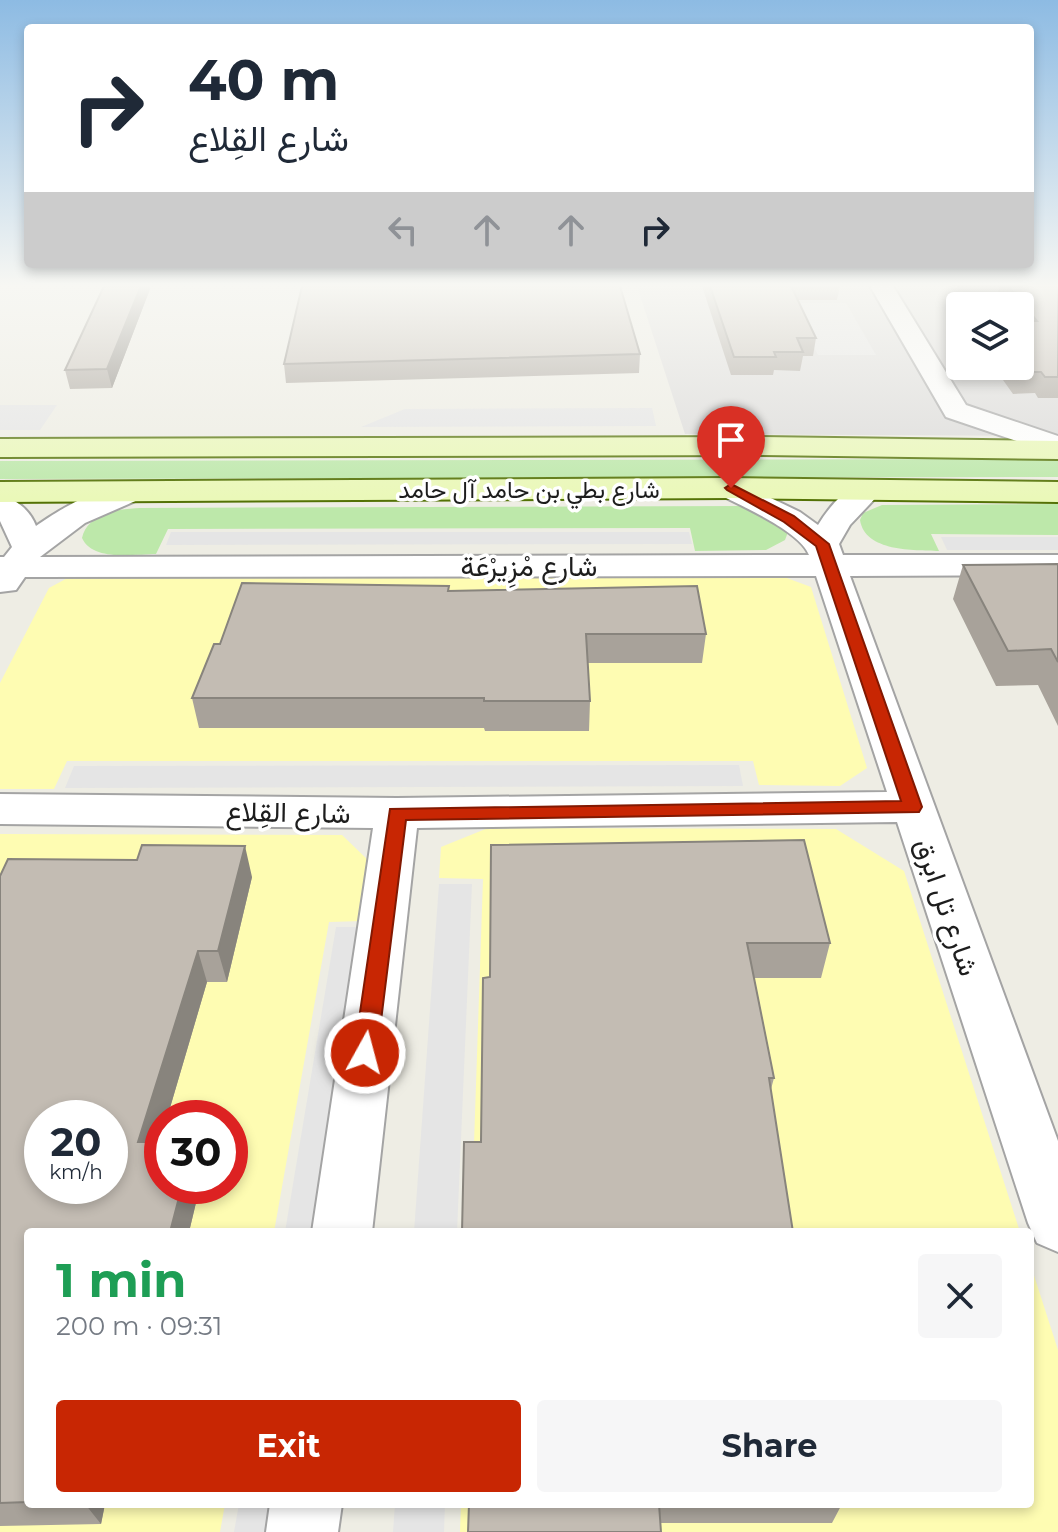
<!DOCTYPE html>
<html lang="en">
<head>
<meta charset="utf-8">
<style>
	:root { --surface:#fff; --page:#f6f6f7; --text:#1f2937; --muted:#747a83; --accent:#c82603 }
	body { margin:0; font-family:Montserrat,Vazirmatn,sans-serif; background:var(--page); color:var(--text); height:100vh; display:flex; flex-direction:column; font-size:30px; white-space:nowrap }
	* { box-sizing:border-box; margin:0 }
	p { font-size:26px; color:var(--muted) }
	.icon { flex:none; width:44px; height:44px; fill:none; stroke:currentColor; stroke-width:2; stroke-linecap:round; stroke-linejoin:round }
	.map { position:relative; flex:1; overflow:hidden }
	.drawer { position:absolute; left:24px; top:1228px; width:1010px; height:280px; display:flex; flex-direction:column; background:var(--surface); border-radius:8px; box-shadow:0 4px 12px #0003 }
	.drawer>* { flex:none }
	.hud { position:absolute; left:24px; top:24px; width:1010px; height:244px; border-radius:8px; box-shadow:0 4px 12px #0003; background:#fff; color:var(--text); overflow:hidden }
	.controls { position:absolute; left:946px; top:292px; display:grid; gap:16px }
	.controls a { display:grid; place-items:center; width:88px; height:88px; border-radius:8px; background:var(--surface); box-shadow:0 4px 12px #0003; font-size:40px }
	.speed { position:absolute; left:24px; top:1100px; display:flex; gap:16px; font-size:40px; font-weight:700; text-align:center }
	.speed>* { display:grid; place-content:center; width:104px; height:104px; border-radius:50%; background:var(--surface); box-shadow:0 4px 12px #0003; line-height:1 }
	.speed small { font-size:20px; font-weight:400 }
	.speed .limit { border:12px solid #d22; background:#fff; color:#111 }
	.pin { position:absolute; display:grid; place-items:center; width:68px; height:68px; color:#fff; margin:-82px -34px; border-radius:50% 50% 50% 0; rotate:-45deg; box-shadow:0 0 8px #0007 }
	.pin .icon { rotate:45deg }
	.me { position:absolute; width:88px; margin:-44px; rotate:7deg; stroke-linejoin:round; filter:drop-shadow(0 0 6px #0008) }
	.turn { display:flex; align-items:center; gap:28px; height:168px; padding:0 32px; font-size:36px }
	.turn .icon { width:104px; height:104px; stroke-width:2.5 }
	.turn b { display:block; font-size:56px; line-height:68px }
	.lanes { display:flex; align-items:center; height:76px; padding:0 32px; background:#0003; justify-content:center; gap:40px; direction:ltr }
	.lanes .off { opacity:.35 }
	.round { display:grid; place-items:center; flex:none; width:84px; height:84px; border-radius:8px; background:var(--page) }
	.summary { display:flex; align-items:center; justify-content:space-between; height:136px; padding:0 32px }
	h1 { font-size:48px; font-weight:700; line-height:60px; color:#1e9e55 }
	.cta { display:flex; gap:16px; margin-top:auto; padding:16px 32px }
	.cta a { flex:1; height:92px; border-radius:8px; background:var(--accent); color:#fff; font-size:32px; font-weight:700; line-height:92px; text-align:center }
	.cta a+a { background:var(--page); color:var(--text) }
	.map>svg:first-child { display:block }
	.residential { fill:#dcdbda; fill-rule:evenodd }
	.grass { fill:#bde8aa }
	.sand { fill:#fefcb2; fill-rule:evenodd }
	.parking { fill:#e5e5e5 }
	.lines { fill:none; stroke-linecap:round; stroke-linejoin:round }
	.street-casing { stroke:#a4a4a4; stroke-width:4 }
	.secondary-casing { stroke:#547206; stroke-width:4 }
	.street { fill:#fff; fill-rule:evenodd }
	.secondary { fill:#eaf8b8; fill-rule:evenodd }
	.wall { fill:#a8a29a }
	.shaded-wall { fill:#88847d }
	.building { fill:#c3bcb3; stroke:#88847d; stroke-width:2; fill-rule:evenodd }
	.route { fill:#c82603; stroke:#821902; stroke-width:2 }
	.labels { text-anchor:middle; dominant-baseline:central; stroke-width:7; stroke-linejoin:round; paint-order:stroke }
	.far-street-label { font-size:24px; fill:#1d1d1d; stroke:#fff }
	.street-label { font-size:28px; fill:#1d1d1d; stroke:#fff }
</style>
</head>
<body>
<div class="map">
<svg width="1058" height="1532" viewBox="0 0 1058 1532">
	<rect width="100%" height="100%" fill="#eeede4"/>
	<!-- residential -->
	<path class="residential" d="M637 286H1058V436L685 434ZM960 306H1020V366H960Z"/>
	<!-- grass -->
	<path class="grass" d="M1058 459V477L0 479V461Z
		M1058 504V535L931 534 939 551C914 550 865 552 860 520L863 513 882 505Z
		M745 506 753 507 788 532 785 540 766 550 695 551 690 528 168 529 156 554C135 554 93 562 82 538 88 513 118 509 140 508Z"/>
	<!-- sand -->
	<path class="sand" d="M776 574 811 587 867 768 840 786 759 785 753 761H67L54 789H0V683L49 588 73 575Z
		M488 828 836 829 904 871 1020 1232H471L483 879 439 878 441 847Z
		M0 834 342 835 370 862 362 921 329 922 274 1232H28V1504H225L220 1532H0ZM42 1118H110V1186H42ZM162 1118H230V1186H162Z
		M1030 1263 1058 1350V1532H460L461 1504H1030Z"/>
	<!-- parking -->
	<path class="parking" d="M791 303H846L876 355H818Z
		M0 405H57L40 430H0Z
		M652 408 656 426 361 427 405 409Z
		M171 532H689L692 544 166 545Z
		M941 537H1058V550H947Z
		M739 765 743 786 65 788 74 766Z
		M439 884H472L457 1232H414Z
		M336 927H362L317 1232H285Z
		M239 1504H277L272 1532H234Z
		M395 1504H445L444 1532H393Z"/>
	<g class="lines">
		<!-- street casing -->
		<g class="street-casing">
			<path id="street" d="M870 286H893L966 405 1058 436V455L946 417Z
				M731 479 800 512 818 525C831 504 855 475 881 481L885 488 850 525 839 544 843 555H1058V575L850 576 1058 1141V1252L1037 1243 1028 1223 897 822 417 828 372 1232H312L373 828 0 824V794L397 798 887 792 816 576 25 577 16 590 0 592V557H4L12 547 0 521V495C16 499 30 510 36 526 60 509 112 478 140 485L145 492 140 499 85 523 40 557 809 555C801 532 742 506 720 495L716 488 720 481Z
				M270 1504H342L338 1532H266Z"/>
		</g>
		<!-- secondary casing -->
		<g class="secondary-casing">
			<path id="secondary" d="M762 437 1058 441V459L762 455 0 457V439Z
				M731 478 1058 482V502L731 498 0 502V482Z"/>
		</g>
		<!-- street -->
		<use href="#street" class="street"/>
		<!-- secondary -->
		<use href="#secondary" class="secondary"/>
	</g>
	<!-- wall -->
	<path class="wall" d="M104 286H150V289L112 388 70 389 65 370Z
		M702 286H840L837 300H797L816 338 813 356H803L800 371 774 370 773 375H731Z
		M1000 286H1058V398H1038L1035 393 1013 394 993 366H1020V306H1002L996 299Z
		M640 354 639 373 286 383 284 364Z
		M1058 564V726L1038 685 996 686 953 599 963 565Z
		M449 591 706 634 702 663H588L590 701 589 731H485L484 728H199L192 698 220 644Z
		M804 840 830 943 821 978H754L774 1078 771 1089 481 1142 490 977Z
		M0 876 252 877 227 982H207L167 1118H162L160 1142 162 1186H200L189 1232H28V1504H105L101 1524 0 1526Z
		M469 1504H842L832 1523H660Z"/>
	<!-- shaded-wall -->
	<path class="shaded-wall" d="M141 286H150V289L112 388 107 369Z
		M245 846 252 877 227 982 218 951Z
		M198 951 207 982 167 1118H162V1134L151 1171 138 1142Z
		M182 1186H200L189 1232H170Z
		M85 1504H105L101 1524Z"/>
	<!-- building -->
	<path class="building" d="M104 286H141L107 369 65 370Z
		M302 286H620L640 354 284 364Z
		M710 286H791L816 338H797L803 352H774L776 357H734Z
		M1008 286H1058V377H1045L1041 372H1019L1014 366H1020V321H1037Z
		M1058 564V662L1051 649 1008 651 963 565Z
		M242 583 449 586 448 591 697 586 706 634H586L590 701H484V698H192L214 644H220Z
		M804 840 830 943H747L774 1078H769L793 1232H462L464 1142H481L483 978 490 977 491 845Z
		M142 845 245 846 218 951H198L138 1142H162V1186H182L170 1232H28V1502L0 1503V876L8 859 137 860ZM42 1118H110V1186H42Z
		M469 1504H659L661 1532H468Z"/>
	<!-- sky -->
	<linearGradient id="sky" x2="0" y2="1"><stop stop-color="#8dbbe3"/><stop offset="0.57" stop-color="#f7f7f3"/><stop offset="1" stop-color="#f7f7f3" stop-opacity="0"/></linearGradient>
	<rect width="1058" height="501" fill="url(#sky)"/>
	<!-- route -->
	<path class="route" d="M731 484 794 516 829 544 922 807 919 812 406 820 377 1053 374 1060 365 1062 357 1060 354 1053 390 809 901 801 816 546 784 522 727 490 725 488Z"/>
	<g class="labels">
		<!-- far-street labels -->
		<g class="far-street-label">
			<text x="529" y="489">شارع بطي بن حامد آل حامد</text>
		</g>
		<!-- street labels -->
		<g class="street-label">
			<text x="529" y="566">شارع مْزِيرْعَة</text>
			<text transform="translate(288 812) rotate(1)">شارع القِلاع</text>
			<text transform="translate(947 907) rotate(71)">شارع تل ابرق</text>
		</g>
	</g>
</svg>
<div class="controls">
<a><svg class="icon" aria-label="layers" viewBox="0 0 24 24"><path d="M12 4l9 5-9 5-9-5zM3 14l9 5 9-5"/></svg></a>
</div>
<div class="speed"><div>20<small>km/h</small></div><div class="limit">30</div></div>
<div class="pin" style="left:731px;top:488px;background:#d93025"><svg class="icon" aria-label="arrive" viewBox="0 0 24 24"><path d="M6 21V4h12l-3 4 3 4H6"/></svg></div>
<svg class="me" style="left:365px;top:1053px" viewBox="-20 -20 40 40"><circle r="17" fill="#c82603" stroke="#fff" stroke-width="3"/><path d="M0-11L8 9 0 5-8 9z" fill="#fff"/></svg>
<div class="hud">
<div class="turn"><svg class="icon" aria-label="right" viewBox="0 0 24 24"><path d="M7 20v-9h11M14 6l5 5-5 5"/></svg><div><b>40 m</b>شارع القِلاع</div></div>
<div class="lanes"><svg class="icon off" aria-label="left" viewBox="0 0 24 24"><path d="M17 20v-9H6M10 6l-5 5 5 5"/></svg><svg class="icon off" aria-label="ahead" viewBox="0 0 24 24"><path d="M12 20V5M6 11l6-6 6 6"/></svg><svg class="icon off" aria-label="ahead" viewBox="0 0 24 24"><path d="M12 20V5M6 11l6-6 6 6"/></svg><svg class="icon" aria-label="right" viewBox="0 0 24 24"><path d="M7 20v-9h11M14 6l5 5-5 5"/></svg></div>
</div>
<section class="drawer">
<div class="summary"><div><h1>1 min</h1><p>200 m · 09:31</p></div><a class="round"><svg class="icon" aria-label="close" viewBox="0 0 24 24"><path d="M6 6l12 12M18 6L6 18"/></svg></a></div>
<div class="cta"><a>Exit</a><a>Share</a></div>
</section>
</div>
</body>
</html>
